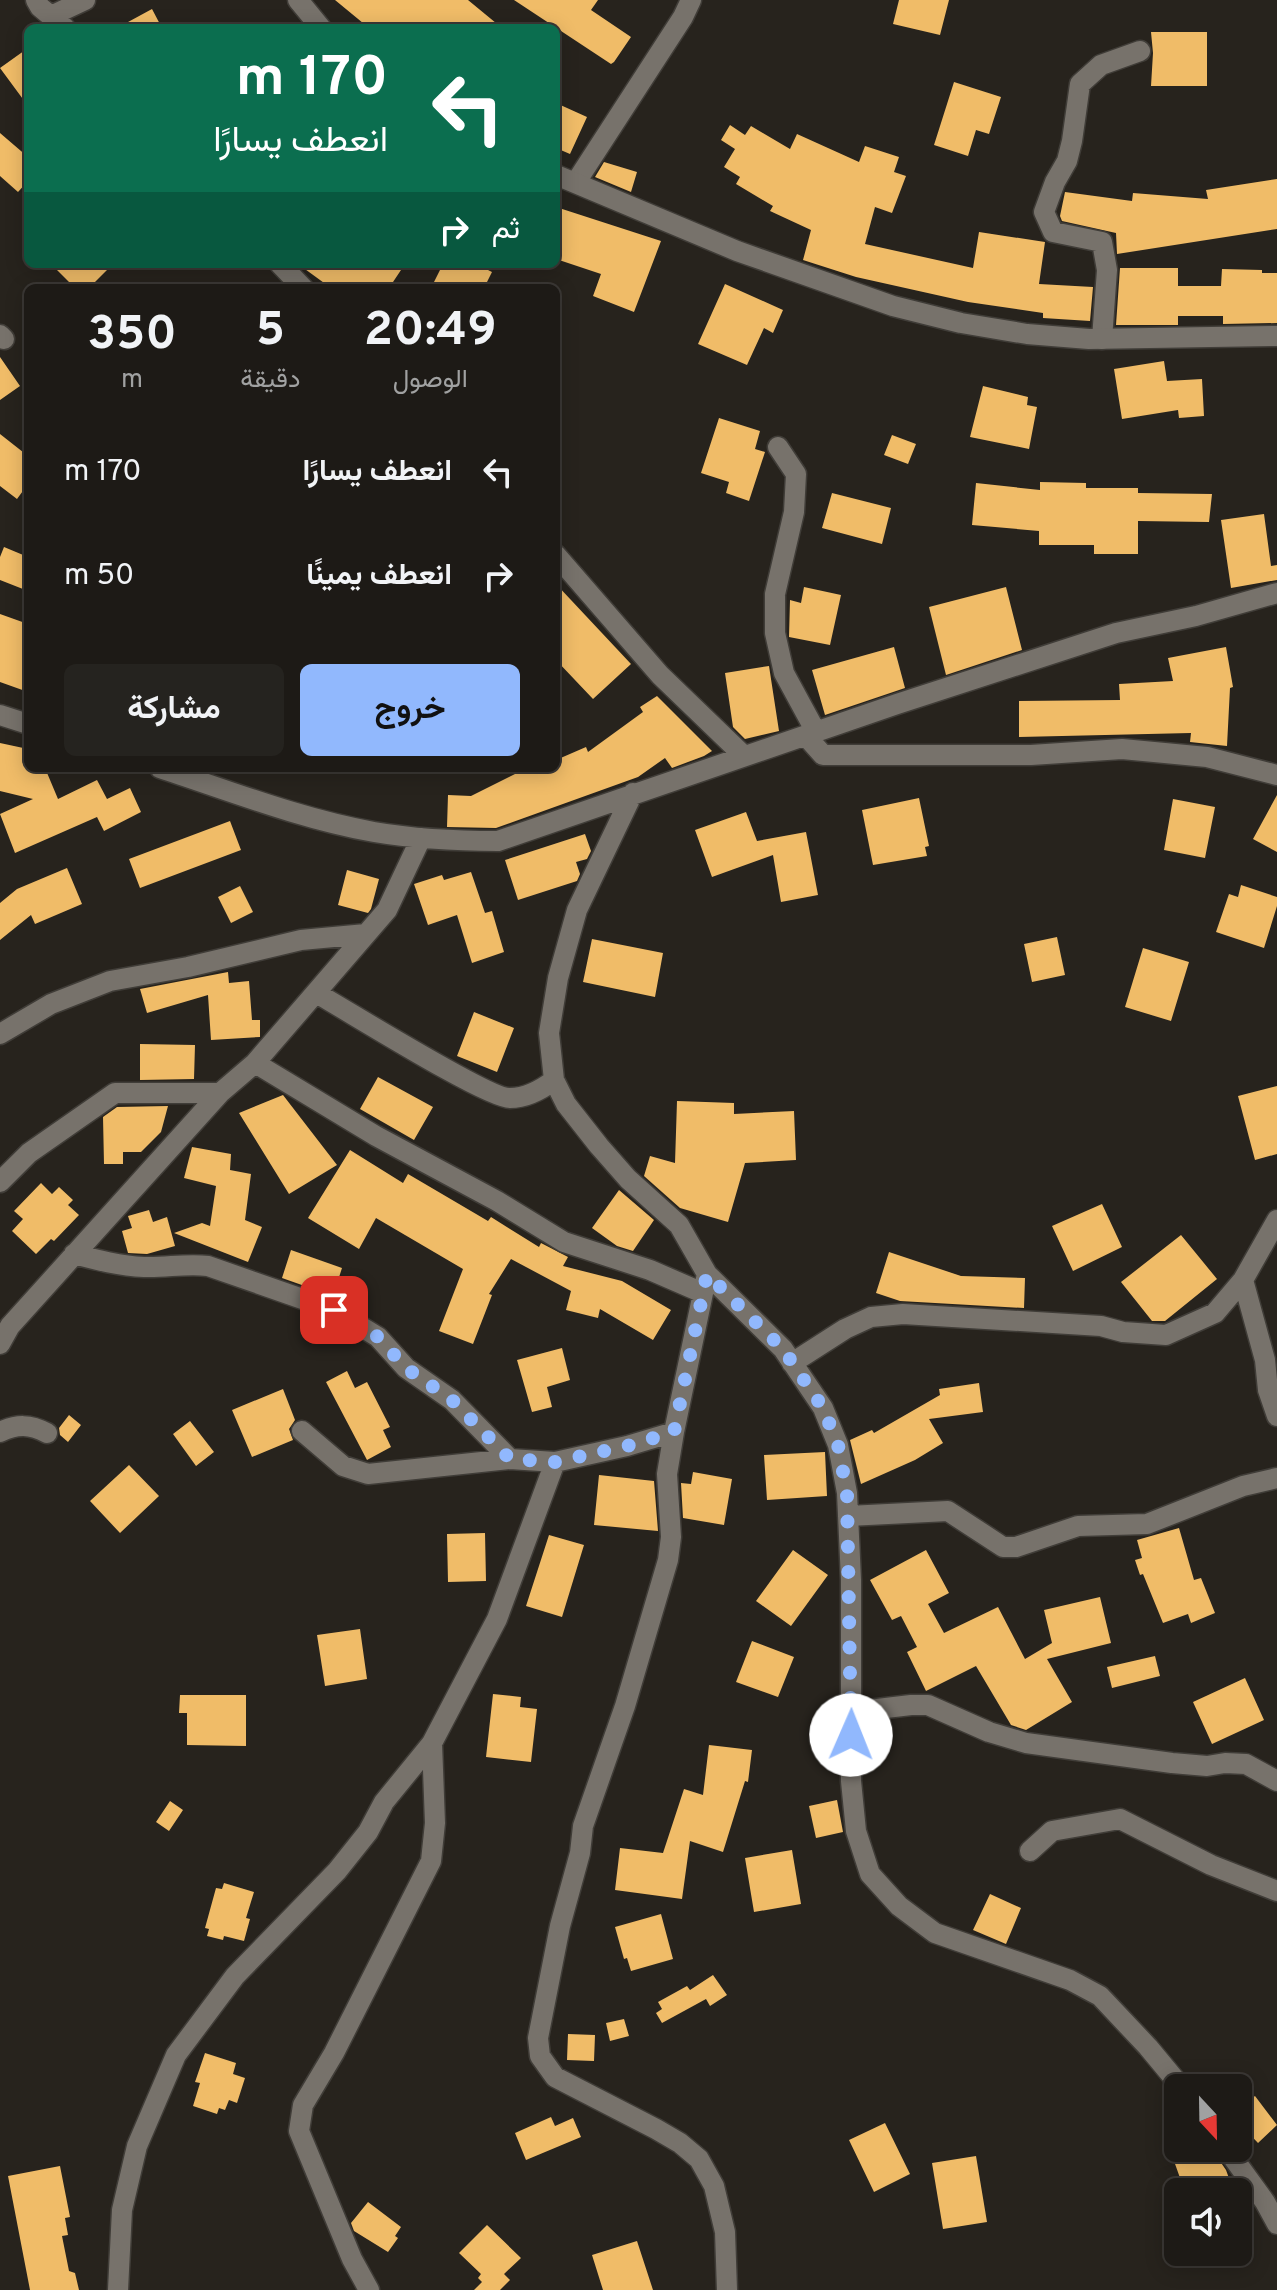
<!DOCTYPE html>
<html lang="ar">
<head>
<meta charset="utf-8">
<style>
	:root { --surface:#1d1a16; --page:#25231f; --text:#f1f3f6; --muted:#a0a1a1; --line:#3b3835; --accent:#91b8fd }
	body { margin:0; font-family:Overpass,Vazirmatn,sans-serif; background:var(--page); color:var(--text); direction:rtl; height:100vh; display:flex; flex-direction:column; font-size:30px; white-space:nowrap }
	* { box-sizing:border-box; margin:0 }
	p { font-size:26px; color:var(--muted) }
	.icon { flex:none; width:44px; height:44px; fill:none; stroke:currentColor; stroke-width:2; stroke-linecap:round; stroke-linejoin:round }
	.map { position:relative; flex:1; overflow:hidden; direction:ltr }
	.drawer { position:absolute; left:24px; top:284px; width:536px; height:488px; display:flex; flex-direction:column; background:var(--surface); border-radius:12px; box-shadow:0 4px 20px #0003,0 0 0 2px var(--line); direction:rtl }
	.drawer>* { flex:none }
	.banner { position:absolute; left:24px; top:24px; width:536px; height:244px; border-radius:12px; box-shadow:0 4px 20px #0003,0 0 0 2px var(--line); direction:rtl; background:#0b6e4f; color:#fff; overflow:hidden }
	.needle { width:52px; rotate:158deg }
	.fabs { position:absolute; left:1164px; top:2074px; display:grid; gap:16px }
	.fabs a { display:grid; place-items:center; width:88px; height:88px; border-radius:12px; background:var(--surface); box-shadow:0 4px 20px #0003,0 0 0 2px var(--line); font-size:40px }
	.pin { position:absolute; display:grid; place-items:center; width:68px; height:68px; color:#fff; margin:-34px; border-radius:16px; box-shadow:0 4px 12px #0006 }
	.me { position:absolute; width:88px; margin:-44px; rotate:1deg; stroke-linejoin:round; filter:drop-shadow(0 0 6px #0008) }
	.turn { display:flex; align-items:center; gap:28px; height:168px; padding:0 40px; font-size:36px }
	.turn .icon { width:104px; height:104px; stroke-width:2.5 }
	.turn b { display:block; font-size:56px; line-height:68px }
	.then { display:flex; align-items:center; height:76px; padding:0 40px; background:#0003; gap:16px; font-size:30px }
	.eta { display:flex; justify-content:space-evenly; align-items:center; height:136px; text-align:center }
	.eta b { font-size:48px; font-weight:700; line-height:56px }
	.primary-button { display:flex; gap:16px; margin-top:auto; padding:16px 40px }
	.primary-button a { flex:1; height:92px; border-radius:12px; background:var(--accent); color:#111; font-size:32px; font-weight:700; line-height:92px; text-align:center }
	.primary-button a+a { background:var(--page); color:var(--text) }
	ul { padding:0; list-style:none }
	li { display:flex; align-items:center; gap:24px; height:104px; padding:0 40px }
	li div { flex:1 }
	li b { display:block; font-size:30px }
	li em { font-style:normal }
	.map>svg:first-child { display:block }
	.building { fill:#f0bc68 }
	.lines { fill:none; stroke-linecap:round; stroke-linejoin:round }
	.minor-casing { stroke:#403d38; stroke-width:23 }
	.tertiary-casing { stroke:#403d38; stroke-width:23 }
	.minor { stroke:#77726b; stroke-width:20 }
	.tertiary { stroke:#77726b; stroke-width:20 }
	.route { stroke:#91b8fd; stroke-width:14; stroke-dasharray:0 25.2 }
</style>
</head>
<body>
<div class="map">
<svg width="1277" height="2290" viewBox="0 0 1277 2290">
	<rect width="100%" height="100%" fill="#27231d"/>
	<!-- building -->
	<path class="building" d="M335 0H468L502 28H369Z
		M514 0H598L591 10 631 37 614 62 611 64Z
		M899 0H949L940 35 893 24Z
		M152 9 162 28H117Z
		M1151 32H1207V86H1151L1153 53Z
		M28 48V106L0 68Z
		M954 82 1001 97 989 134 976 130 968 156 934 145Z
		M556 103 587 117 570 154 556 148Z
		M730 125 745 135 751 126 790 149 797 134 859 162 865 146 899 157 894 172 906 176 892 213 875 207 865 244 973 268 979 232 1045 242 1039 284 1093 287 1090 321 1043 318V313L968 302 856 277 803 260 811 230 770 211 773 206 736 184 740 177 724 167 735 149 721 140Z
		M0 133 28 157V181L18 192 0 176Z
		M604 162 637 172 631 192 595 177Z
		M1277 179V229L1117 254 1116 233 1062 221 1060 216 1065 192 1132 201 1133 193 1208 199 1206 190Z
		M556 207 661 241 634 312 593 296 601 274 556 259Z
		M51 264H113L89 288H75Z
		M298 264H405L389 288H331Z
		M443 264H489L486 269 492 272 484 288H431Z
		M1120 268H1178V286H1221L1222 269 1262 270V273H1277V323L1223 324V316H1178V325H1116Z
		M725 284 783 310 773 333 764 328 747 365 698 344Z
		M0 357 20 386 0 400Z
		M1164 361 1167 381 1202 379 1204 416 1179 418 1178 410 1122 419 1114 369Z
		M983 386 1028 397 1027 405 1037 407 1029 449 970 437Z
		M719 418 760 431 755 449 765 452 749 501 726 493 729 482 701 473Z
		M0 434 28 456V484L17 499 0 486Z
		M892 435 916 444 908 464 884 455Z
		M1040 482 1086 483V488H1138V493L1212 494 1209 522 1138 521V554H1094V545H1039V531L972 525 976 483 1040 490Z
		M832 493 891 508 882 544 822 528Z
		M1264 514 1271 566 1277 565V580L1231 588 1221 520Z
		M4 547 28 557V591L0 580V557Z
		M556 584 631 664 593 699 556 660Z
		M804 587 841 595 830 645 789 637 790 600 801 603Z
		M1006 587 1022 650 946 675 929 607Z
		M0 614 28 624V692L0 682Z
		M894 647 905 688 825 715 812 670Z
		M1226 647 1233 687 1230 688 1227 746 1190 742 1191 733 1019 737V701L1120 700 1119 684 1173 681 1168 658Z
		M769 666 779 731 745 739 733 727 725 673Z
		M657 696 712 751 704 756 672 768 665 758 638 777 496 828 447 827 448 795 471 796 527 768H556V760L586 747 588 752 643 712 640 707Z
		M0 743 28 749V768H45L58 799 97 780 107 799 130 788 141 812 104 831 97 817 15 853 0 814 33 799 0 791Z
		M1277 795V852L1253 839Z
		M919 798 929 846 925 847 927 856 873 865 862 810Z
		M1173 799 1215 807 1205 858 1164 850Z
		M746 812 757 841 806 832 818 895 781 902 773 855 712 877 695 830Z
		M230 821 241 850 140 888 129 859Z
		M585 834 591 851 587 859 576 862 580 874 577 881 518 900 505 860Z
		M67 868 82 904 35 924 31 915 0 940V903L17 889Z
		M347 870 379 879 371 909 368 913 338 905Z
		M471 872 485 913 492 911 504 952 472 963 457 915 428 925 414 884 442 875 444 880Z
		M1241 885 1277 897V906L1264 948 1216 932 1229 894 1238 897Z
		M240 886 253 912 231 923 218 897Z
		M1057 937 1065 975 1032 982 1024 944Z
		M592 939 663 953 655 997 583 982Z
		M1143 948 1189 962 1171 1021 1125 1007Z
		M228 972 229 983 249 981 252 1020H260V1037L211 1040 208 995 147 1013 140 989Z
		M474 1012 514 1028 497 1072 457 1056Z
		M140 1044 195 1045 194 1079 140 1080Z
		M378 1077 433 1107 414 1140 360 1109Z
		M1277 1086V1154L1255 1160 1238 1096Z
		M283 1095 337 1165 289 1194 239 1113Z
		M677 1101 734 1103V1114L794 1111 796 1160 745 1163 728 1222 680 1208 644 1176 650 1156 675 1163Z
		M168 1106 161 1132 141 1152H123V1164H104L103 1117 117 1107Z
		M192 1147 231 1154 230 1170 251 1174 245 1220 262 1227 248 1262 174 1233 202 1223 210 1226 216 1186 184 1178Z
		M350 1150 403 1183 408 1174 488 1221 491 1217 539 1247 541 1243 568 1257 563 1266 622 1281 671 1310 653 1340 600 1309 598 1318 566 1310 571 1291 511 1259 489 1294 492 1295 473 1344 439 1331 463 1269 376 1218 359 1249 308 1218Z
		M41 1183 52 1194 59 1187 73 1200 68 1205 79 1215 54 1241 51 1239 36 1254 12 1231 23 1219 14 1211Z
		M619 1190 654 1220 633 1251 617 1246 592 1228Z
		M1102 1204 1122 1247 1073 1271 1052 1226Z
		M149 1210 153 1222 167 1217 175 1246 147 1254 128 1253 122 1231 132 1228 128 1216Z
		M1181 1235 1217 1279 1165 1321H1152L1121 1282Z
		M291 1250 342 1268 333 1296 282 1278Z
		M889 1252 961 1276 1025 1278 1024 1308 900 1301 876 1293Z
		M562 1348 570 1380 547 1387 552 1407 532 1412 517 1360Z
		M347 1371 355 1388 367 1382 390 1427 383 1430 391 1447 367 1460 326 1382Z
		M979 1383 983 1412 929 1419 943 1443 915 1460 861 1484 850 1440 872 1430 874 1433 940 1395 939 1389Z
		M283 1389 295 1420 289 1429 293 1440 252 1457 232 1410Z
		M69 1415 81 1425 68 1442 60 1435 59 1428Z
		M190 1421 214 1452 196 1466 173 1434Z
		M825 1452 827 1496 767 1500 764 1455Z
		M129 1465 159 1496 120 1533 90 1501Z
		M693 1472 732 1479 724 1525 683 1518 681 1483 691 1484Z
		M599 1475 654 1481 658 1531 594 1525Z
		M1179 1528 1194 1580 1201 1578 1215 1613 1191 1623 1188 1614 1163 1623 1143 1574 1140 1575 1135 1560 1142 1558 1137 1540Z
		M485 1533 486 1581 448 1582 447 1534Z
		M549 1535 584 1545 562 1617 526 1606Z
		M793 1550 828 1575 791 1626 756 1601Z
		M926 1550 949 1593 928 1604 944 1633 998 1607 1025 1659 1052 1643 1044 1610 1100 1597 1111 1643 1047 1659 1072 1702 1026 1730 1011 1725 976 1666 926 1691 907 1652 917 1647 901 1616 892 1620 870 1580Z
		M360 1629 367 1679 325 1686 317 1635Z
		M752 1641 794 1657 778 1697 736 1682Z
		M1155 1656 1160 1676 1112 1688 1107 1667Z
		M1245 1678 1264 1720 1212 1744 1193 1702Z
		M493 1694 521 1697 520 1707 537 1709 531 1762 486 1757Z
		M180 1695H246V1746L187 1745V1713H179Z
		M709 1745 752 1750 748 1782 745 1781 723 1852 690 1841 682 1899 615 1890 620 1848 663 1853 684 1789 703 1795Z
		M837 1800 843 1832 816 1838 809 1806Z
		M170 1801 183 1810 169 1831 156 1822Z
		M792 1850 801 1904 754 1912 745 1858Z
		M224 1883 254 1892 246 1918 250 1919 244 1941 224 1936 223 1940 207 1936 209 1929 205 1928 216 1888 222 1889Z
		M990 1894 1021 1908 1006 1944 973 1930Z
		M661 1914 673 1959 631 1971 627 1958 624 1959 615 1927Z
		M713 1975 727 1995 710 2006 706 1999 662 2023 656 2013 662 2009 658 2002 687 1986 690 1990Z
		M624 2019 629 2036 610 2041 606 2023Z
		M568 2034 595 2035 594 2061 567 2060Z
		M205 2053 236 2063 233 2074 245 2078 237 2103 229 2100 225 2110 219 2108 217 2114 193 2106 200 2083 195 2082Z
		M1255 2096 1277 2125 1258 2143 1238 2122V2108Z
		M551 2117 555 2126 573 2118 581 2137 526 2160 515 2133Z
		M885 2123 910 2174 874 2192 849 2140Z
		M1211 2148 1226 2170 1234 2192H1185L1174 2161Z
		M976 2156 987 2222 943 2229 932 2163Z
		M60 2166 70 2217 65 2218 68 2235 62 2236 69 2271 75 2273 79 2290H30L8 2176Z
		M368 2202 401 2227 395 2236 398 2238 388 2252 354 2231 351 2223Z
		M487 2225 521 2258 504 2274 510 2280 500 2290H474L482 2282 478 2278 481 2274 459 2253Z
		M637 2241 653 2290H603L592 2255Z"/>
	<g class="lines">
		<!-- minor casing -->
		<g class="minor-casing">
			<path id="minor" d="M36 0 40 7 65 28
				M51 16 85 0
				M576 182 683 17 691 0
				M280 264 303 288
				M0 335 4 339
				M1102 339 1107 270 1102 242 1053 232 1044 212 1055 182 1067 161 1072 141 1080 84 1101 65 1140 51
				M778 447 796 474 794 512 775 594V633L784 673 816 732
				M556 555 660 675 744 756
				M0 715 28 724
				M806 736 823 755H1031L1122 749 1207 757 1277 775
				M160 768C230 791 301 819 374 832 415 839 456 841 498 841L897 704 1116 633 1196 616 1277 593
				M633 793 577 910 558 978 549 1033 554 1080 566 1104 599 1146 628 1179 679 1225 707 1274 783 1349 823 1408 838 1445 847 1493 851 1580V1781L856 1831 870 1874 899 1906 935 1933 1070 1980 1100 1996 1148 2047 1182 2088
				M316 993C345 1009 488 1099 510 1098 527 1098 541 1090 554 1080
				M0 1034 51 1004 110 981 188 967 301 940 366 934
				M255 1063 376 1136 497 1201 564 1242 650 1270 703 1293
				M0 1182 29 1153 115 1093H220
				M74 1254C97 1260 120 1266 144 1267 166 1268 186 1263 208 1266L334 1310 378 1337 406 1368 452 1400 510 1459
				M1243 1280 1265 1360 1268 1390 1277 1416
				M0 1344 10 1326 220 1093 255 1063 387 910 421 838
				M792 1363 845 1329 871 1317 903 1314 1101 1326 1123 1332 1166 1335 1215 1313 1243 1280 1277 1220
				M302 1431 343 1466 368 1474 510 1459 555 1462
				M0 1432C17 1424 30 1424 47 1433
				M674 1432 667 1474 671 1537 668 1560 625 1706 583 1826 580 1853 560 1926 538 2038 540 2056 555 2077 656 2129 680 2143 699 2159 714 2186 725 2232 727 2290
				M848 1516 948 1511 1003 1547H1016L1078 1526 1147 1524 1243 1486 1277 1478
				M852 1712 911 1705H928L989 1732 1026 1743 1172 1763 1207 1766 1225 1763 1246 1764 1277 1781
				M1030 1851 1052 1831 1120 1819 1211 1865 1277 1891
				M1226 2148 1265 2202 1277 2224
				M118 2290 122 2210 137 2146 176 2055 235 1976 337 1871 368 1832 384 1802 432 1743 497 1619 555 1462 627 1446 674 1432 707 1274
				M369 2290 352 2259 299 2131 303 2105 334 2053 431 1861 435 1823 432 1743"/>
		</g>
		<!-- tertiary casing -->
		<g class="tertiary-casing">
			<path id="tertiary" d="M298 0 321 28
				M556 175 737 251 893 306 961 323 1027 334 1089 339 1277 336"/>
		</g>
		<!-- minor -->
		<use href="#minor" class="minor"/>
		<!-- tertiary -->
		<use href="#tertiary" class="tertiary"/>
	</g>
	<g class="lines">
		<!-- route -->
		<path class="route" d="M334 1310 378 1337 406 1368 452 1400 510 1459 555 1462 627 1446 674 1432 707 1274 783 1349 823 1408 838 1445 847 1493 851 1735"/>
	</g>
</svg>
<div class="fabs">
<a><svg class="needle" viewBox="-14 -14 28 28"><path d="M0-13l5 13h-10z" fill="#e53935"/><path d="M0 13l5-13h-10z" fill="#a0a1a1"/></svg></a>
<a><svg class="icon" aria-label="sound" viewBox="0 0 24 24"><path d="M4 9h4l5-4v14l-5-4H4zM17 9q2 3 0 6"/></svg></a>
</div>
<div class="pin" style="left:334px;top:1310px;background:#d93025"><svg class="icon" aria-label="arrive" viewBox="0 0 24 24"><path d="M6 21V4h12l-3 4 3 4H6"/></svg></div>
<svg class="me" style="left:851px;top:1735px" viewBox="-20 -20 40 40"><circle r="19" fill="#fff"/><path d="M0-13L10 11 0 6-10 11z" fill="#91b8fd"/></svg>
<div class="banner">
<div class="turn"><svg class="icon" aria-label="left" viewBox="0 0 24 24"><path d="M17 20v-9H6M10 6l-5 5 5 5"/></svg><div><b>170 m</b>انعطف يسارًا</div></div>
<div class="then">ثم<svg class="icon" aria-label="right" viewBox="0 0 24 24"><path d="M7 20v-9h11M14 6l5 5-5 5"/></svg></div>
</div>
<section class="drawer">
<div class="eta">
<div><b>20:49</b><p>الوصول</p></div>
<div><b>5</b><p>دقيقة</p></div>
<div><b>350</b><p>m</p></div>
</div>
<ul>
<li><svg class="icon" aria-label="left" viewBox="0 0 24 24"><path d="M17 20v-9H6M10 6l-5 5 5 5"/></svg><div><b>انعطف يسارًا</b></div><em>170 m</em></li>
<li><svg class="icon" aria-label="right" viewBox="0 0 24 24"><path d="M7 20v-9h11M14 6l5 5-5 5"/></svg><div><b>انعطف يمينًا</b></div><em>50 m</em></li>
</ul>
<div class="primary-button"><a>خروج</a><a>مشاركة</a></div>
</section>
</div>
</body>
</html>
